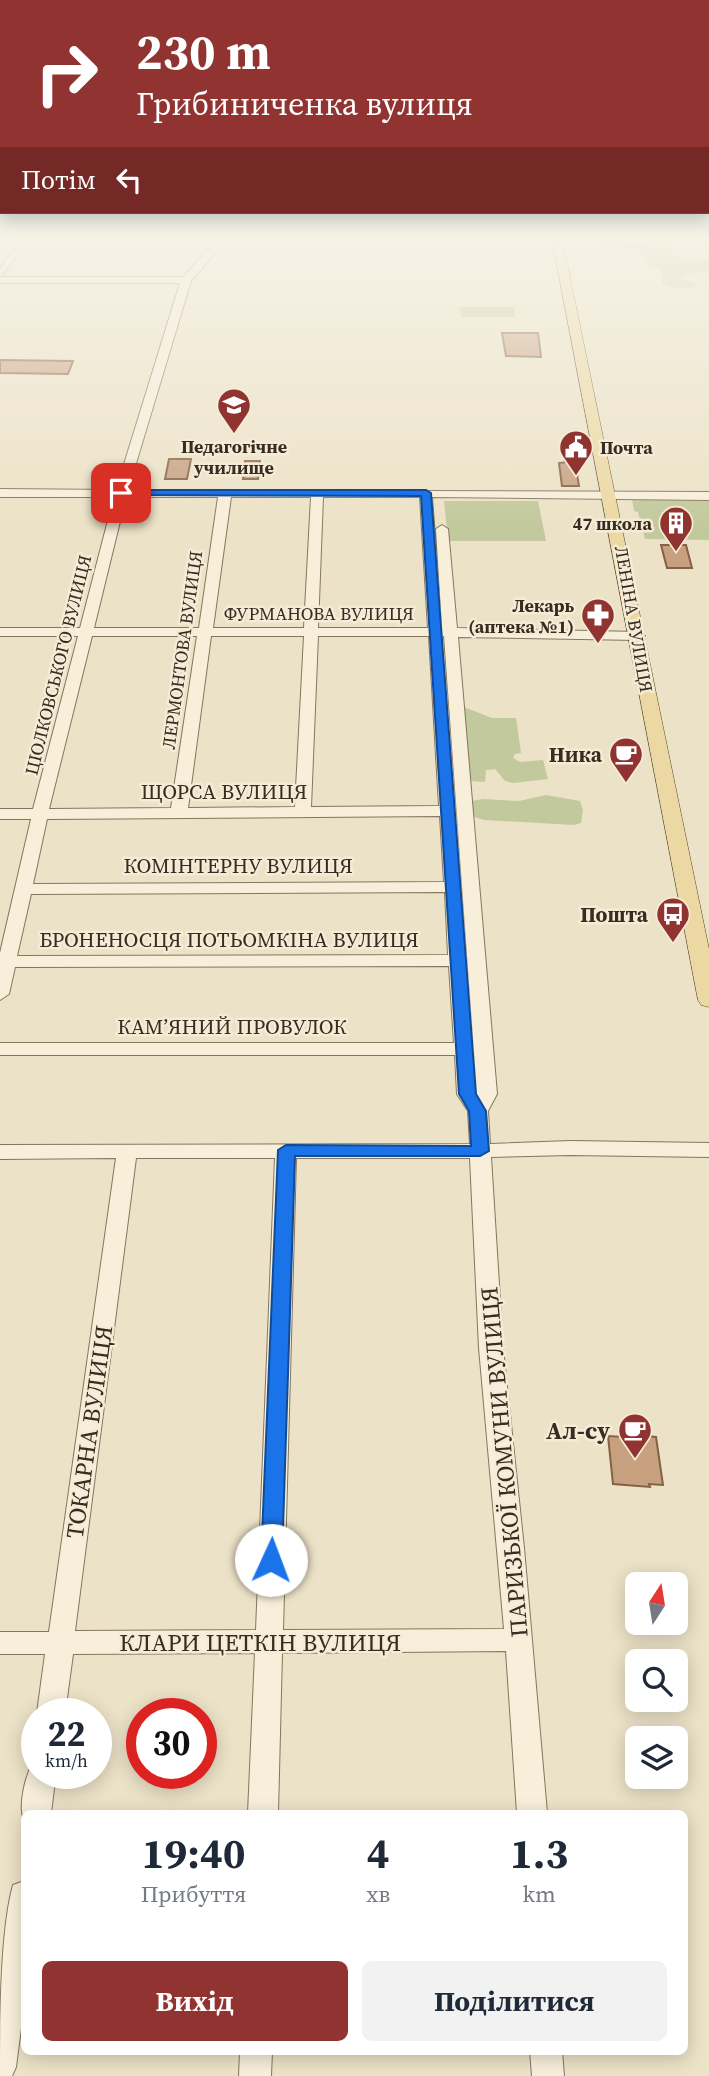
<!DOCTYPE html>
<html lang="uk">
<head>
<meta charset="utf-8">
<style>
	:root { --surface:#fff; --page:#f2f2f3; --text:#1f2937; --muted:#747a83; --accent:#913431 }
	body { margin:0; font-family:"Source Serif 4",serif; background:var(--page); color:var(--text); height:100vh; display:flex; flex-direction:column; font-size:26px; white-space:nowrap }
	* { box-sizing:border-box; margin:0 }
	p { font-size:23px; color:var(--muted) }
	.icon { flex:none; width:38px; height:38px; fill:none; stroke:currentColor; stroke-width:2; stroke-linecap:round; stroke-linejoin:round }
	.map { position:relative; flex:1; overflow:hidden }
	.details { position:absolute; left:21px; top:1810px; width:667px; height:245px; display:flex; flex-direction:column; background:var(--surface); border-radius:10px; box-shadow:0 4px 18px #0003 }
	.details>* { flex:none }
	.banner { position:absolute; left:0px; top:0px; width:710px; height:214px; box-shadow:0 4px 18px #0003; background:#913431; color:#fff; overflow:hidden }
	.needle { width:46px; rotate:12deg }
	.tools { position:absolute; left:625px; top:1572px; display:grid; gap:14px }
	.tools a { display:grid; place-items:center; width:63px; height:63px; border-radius:10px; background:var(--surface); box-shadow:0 4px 18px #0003; font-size:35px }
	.speed { position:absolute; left:21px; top:1698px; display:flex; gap:14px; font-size:35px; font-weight:700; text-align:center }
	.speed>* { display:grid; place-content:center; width:91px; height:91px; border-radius:50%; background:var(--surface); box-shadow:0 4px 18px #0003; line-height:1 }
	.speed small { font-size:18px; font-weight:400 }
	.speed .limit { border:10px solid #d22; background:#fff; color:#111 }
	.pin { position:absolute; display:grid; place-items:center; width:60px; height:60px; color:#fff; margin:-30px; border-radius:14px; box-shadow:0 4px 10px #0006 }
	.me { position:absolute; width:77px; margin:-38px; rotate:2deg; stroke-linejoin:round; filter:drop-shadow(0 0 5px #0008) }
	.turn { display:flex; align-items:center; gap:24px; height:147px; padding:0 21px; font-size:32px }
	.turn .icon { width:91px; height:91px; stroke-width:2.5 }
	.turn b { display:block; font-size:49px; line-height:60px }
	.then { display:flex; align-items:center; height:66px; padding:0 21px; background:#0003; gap:14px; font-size:26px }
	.eta { display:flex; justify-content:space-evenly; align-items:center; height:119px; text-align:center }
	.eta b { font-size:42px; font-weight:700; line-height:49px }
	.primary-button { display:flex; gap:14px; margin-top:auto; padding:14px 21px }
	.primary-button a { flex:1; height:80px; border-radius:10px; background:var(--accent); color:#fff; font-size:28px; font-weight:700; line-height:80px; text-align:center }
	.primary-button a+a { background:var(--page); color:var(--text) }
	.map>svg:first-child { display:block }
	.green { fill:#c2c99c }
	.building { fill:#c7a080; stroke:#846045; stroke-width:2 }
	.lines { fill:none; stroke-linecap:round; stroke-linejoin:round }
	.minor-casing { stroke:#86755e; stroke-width:2 }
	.major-casing { stroke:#554331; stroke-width:1 }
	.minor { fill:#f7efda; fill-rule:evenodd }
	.major { fill:#ecd8a2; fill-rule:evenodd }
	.route { fill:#1a73e8; stroke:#114b97; stroke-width:2 }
	.labels { text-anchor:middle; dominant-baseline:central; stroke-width:5; stroke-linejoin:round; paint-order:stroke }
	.far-poi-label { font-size:18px; font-weight:bold; fill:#382c20; stroke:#f4ecd6; text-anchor:end }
	.far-street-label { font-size:18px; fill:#382c20; stroke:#f4ecd6 }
	.poi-label { font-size:21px; font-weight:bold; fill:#382c20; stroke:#f4ecd6; text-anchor:end }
	.street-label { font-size:21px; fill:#382c20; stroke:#f4ecd6 }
	.near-poi-label { font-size:24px; font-weight:bold; fill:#382c20; stroke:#f4ecd6; text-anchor:end }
	.near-street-label { font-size:24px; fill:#382c20; stroke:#f4ecd6 }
</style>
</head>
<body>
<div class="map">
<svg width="709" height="2076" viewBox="0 0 709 2076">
	<rect width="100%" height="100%" fill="#ece2c7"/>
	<!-- green -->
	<path class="green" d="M593 240 662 243 671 247 676 256 709 260V273L695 272 679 279 695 283 697 285 695 287 675 288 661 283 664 276 660 269 644 263 651 260 643 256 642 253 597 244Z
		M460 307H514L515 317H461Z
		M636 498 709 500V540L645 539 638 512 634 511 632 499Z
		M444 501H538L546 541H448Z
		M464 707 492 718H516L521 753 515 754 513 758 520 762 543 760 548 779 513 783 505 781 495 769 486 770 485 782 469 781 460 708Z
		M546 795 580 801 583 810 581 823 574 825 484 820 468 815 472 801 483 799 519 801Z"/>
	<!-- building -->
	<path class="building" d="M502 333H538L541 357 506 356Z
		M0 360 73 361 68 374 0 373Z
		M169 459H191L187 479H165Z
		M245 461H260L258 479H243Z
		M567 462H575L579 486H562L559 463Z
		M661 545H686L692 568H667Z
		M624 1434 656 1437 663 1485 649 1484 650 1487 613 1484 608 1436 625 1437Z"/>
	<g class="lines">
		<!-- minor casing -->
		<g class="minor-casing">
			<path id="minor" d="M23 239H31L0 277V268Z
				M218 239H227L191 281 128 490 709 492V500L432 497 442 628 436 529 442 525 448 529 457 628 638 632 645 636 638 640 458 637 497 1094 488 1111 490 1144 570 1141 709 1143V1157L570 1155 491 1157 503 1348 524 1548 547 1813H517L506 1651 282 1653 278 1813H248L255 1653 73 1654 65 1713H37L45 1654H0V1632H49L116 1158 0 1159V1145L470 1144 468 1111 457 1094 455 1055H0V1043H454L449 966 15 967 9 994 0 1000V953L31 819H0V809H33L78 636H0V628H80L114 497H0V489L116 490 180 283H0V277H183ZM126 497H218L199 628H94ZM231 497H311L304 628H213ZM323 497H420L428 628H318ZM92 636H197L171 808 49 809ZM211 636H304L295 807 188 808ZM318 636H429L439 806 311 807ZM443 636H444L477 1094ZM440 816 444 882 33 884 47 819ZM445 892 448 955 17 956 31 894ZM136 1158H275L256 1630 75 1631ZM296 1158H470L479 1348 504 1629 283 1630Z
				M645 239H709V244L649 242Z
				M37 1762V1773H56L51 1813H24V1820C18 1806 25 1778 32 1764Z
				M24 1881V2005L16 2067 12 2076H0C0 2024 0 1931 13 1885Z
				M240 2051H272L271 2076H239Z
				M530 2051H562L564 2076H532Z"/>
		</g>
		<!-- major casing -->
		<g class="major-casing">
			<path id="major" d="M552 239H562L709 949V1007L701 1005 698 1000Z"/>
		</g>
		<!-- minor -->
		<use href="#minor" class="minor"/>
		<!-- major -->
		<use href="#major" class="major"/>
	</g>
	<!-- sky -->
	<linearGradient id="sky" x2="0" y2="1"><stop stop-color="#8eb9d6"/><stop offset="0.45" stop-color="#f6f2e6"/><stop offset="1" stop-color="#f6f2e6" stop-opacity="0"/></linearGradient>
	<rect width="709" height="529" fill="url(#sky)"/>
	<!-- route -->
	<path class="route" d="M121 490H426L431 493 476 1094 486 1111 489 1151 480 1156H295L282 1560 279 1566 271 1569 264 1566 261 1560 278 1150 286 1145 471 1146 469 1111 459 1094 421 496 118 495V491Z"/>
	<!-- icons -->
	<defs>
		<g id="university-pin" transform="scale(1.75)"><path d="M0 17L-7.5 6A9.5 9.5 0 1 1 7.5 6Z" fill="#913431" stroke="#f4ecd6"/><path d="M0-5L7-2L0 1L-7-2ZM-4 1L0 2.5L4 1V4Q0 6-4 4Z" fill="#fff"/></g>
		<g id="civic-pin" transform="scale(1.75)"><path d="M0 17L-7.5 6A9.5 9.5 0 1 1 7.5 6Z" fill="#913431" stroke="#f4ecd6"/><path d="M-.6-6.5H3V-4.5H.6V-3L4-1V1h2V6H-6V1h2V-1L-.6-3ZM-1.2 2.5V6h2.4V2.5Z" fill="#fff"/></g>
		<g id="building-pin" transform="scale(1.75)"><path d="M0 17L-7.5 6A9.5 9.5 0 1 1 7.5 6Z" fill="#913431" stroke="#f4ecd6"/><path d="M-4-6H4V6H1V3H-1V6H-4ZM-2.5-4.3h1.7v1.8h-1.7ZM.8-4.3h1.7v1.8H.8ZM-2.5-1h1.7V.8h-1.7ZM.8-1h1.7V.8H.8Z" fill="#fff"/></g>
		<g id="pharmacy-pin" transform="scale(1.75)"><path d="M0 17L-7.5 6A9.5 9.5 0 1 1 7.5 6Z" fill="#913431" stroke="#f4ecd6"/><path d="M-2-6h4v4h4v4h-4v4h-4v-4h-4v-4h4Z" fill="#fff"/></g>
		<g id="cafe-pin" transform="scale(1.75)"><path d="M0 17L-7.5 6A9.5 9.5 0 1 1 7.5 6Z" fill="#913431" stroke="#f4ecd6"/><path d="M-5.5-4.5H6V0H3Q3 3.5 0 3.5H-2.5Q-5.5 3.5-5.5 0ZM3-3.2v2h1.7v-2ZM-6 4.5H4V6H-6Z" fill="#fff"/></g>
		<g id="bus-pin" transform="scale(1.75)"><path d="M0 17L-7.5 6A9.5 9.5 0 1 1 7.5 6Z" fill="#913431" stroke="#f4ecd6"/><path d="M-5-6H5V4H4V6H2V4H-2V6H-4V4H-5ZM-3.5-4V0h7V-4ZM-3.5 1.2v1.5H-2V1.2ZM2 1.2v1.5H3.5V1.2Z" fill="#fff"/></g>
	</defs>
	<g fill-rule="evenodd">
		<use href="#university-pin" x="234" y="405"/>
		<use href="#civic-pin" x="576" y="447"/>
		<use href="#building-pin" x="676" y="523"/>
		<use href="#pharmacy-pin" x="598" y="615"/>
		<use href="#cafe-pin" x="626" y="754"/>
		<use href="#bus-pin" x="673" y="914"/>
		<use href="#cafe-pin" x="635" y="1430"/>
	</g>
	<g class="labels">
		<!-- far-poi labels -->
		<g class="far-poi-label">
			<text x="234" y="446" text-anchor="middle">Педагогічне<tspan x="234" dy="21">училище</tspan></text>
			<text x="600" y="447" text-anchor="start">Почта</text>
			<text x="652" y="523">47 школа</text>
			<text x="574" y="605">Лекарь<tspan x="574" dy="21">(аптека №1)</tspan></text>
		</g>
		<!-- far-street labels -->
		<g class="far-street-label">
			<text x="319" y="613">ФУРМАНОВА ВУЛИЦЯ</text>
			<text transform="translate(634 619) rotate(80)">ЛЕНІНА ВУЛИЦЯ</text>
			<text transform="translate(182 650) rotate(-82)">ЛЕРМОНТОВА ВУЛИЦЯ</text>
			<text transform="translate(58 665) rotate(-76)">ЦІОЛКОВСЬКОГО ВУЛИЦЯ</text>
		</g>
		<!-- poi labels -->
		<g class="poi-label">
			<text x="602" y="754">Ника</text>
			<text x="648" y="914">Пошта</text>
		</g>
		<!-- street labels -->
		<g class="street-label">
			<text x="224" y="791">ЩОРСА ВУЛИЦЯ</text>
			<text x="238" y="865">КОМІНТЕРНУ ВУЛИЦЯ</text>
			<text x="229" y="939">БРОНЕНОСЦЯ ПОТЬОМКІНА ВУЛИЦЯ</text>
			<text x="232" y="1026">КАМ’ЯНИЙ ПРОВУЛОК</text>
		</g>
		<!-- near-poi labels -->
		<g class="near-poi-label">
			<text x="610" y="1430">Ал-су</text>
		</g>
		<!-- near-street labels -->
		<g class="near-street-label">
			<text transform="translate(89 1432) rotate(-82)">ТОКАРНА ВУЛИЦЯ</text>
			<text transform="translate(504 1462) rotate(-95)">ПАРИЗЬКОЇ КОМУНИ ВУЛИЦЯ</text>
			<text x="260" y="1642">КЛАРИ ЦЕТКІН ВУЛИЦЯ</text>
		</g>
	</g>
</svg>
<div class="tools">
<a><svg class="needle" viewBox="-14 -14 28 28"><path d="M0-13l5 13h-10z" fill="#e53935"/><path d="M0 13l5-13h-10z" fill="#747a83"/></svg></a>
<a><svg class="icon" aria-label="search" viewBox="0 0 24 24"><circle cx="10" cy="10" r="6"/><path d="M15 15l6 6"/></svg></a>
<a><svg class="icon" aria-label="layers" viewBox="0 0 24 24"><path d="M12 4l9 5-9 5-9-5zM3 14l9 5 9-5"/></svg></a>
</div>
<div class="speed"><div>22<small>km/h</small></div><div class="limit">30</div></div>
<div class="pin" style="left:121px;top:493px;background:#d93025"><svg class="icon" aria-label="arrive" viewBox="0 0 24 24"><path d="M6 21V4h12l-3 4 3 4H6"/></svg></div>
<svg class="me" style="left:271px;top:1560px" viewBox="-20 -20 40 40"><circle r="19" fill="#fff"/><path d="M0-13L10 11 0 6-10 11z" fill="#1a73e8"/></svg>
<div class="banner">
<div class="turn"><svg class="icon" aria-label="right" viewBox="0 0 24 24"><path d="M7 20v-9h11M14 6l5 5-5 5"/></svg><div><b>230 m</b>Грибиниченка вулиця</div></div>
<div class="then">Потім<svg class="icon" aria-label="left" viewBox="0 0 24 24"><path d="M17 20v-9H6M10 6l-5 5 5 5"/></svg></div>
</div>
<section class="details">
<div class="eta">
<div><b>19:40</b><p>Прибуття</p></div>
<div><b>4</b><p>хв</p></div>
<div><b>1.3</b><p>km</p></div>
</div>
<div class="primary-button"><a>Вихід</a><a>Поділитися</a></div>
</section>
</div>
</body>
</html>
